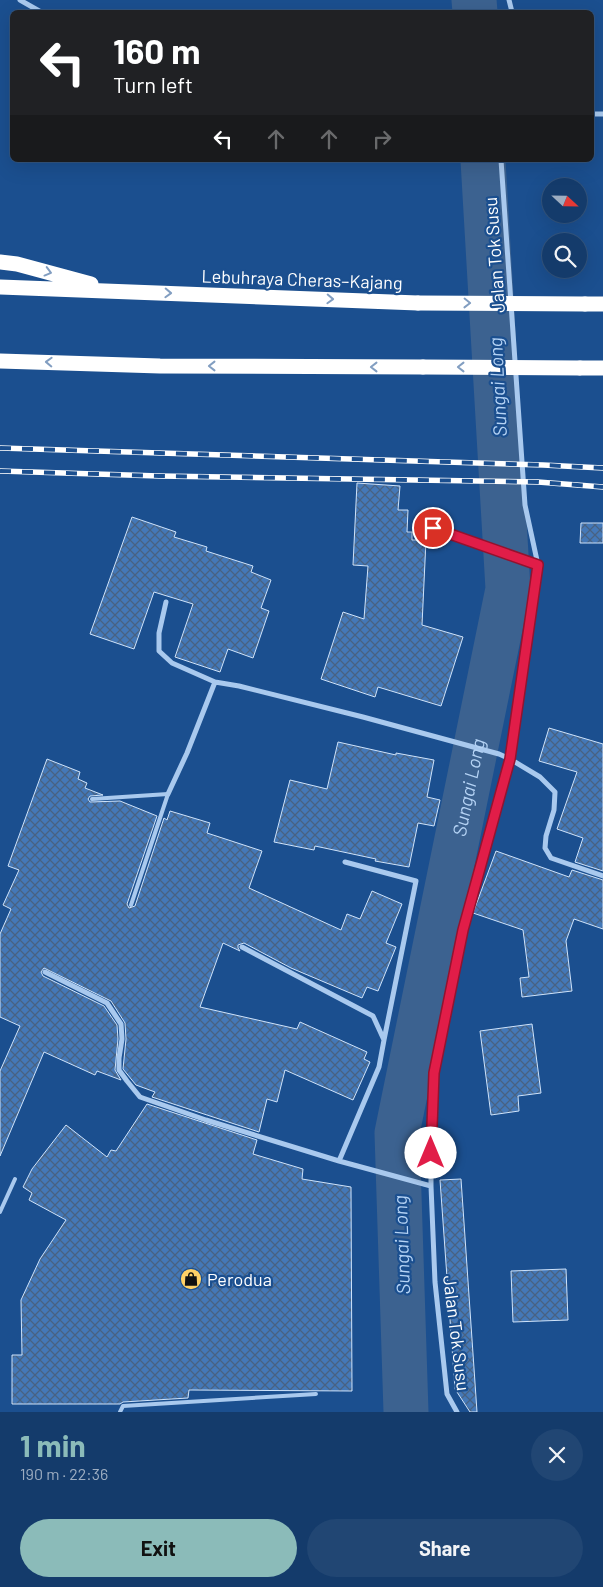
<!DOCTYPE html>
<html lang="en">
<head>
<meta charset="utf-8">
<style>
	:root { --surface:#143b6b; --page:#214673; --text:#f1f3f6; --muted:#9dadc1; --line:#33557e; --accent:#8bbbb9 }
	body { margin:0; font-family:Barlow,sans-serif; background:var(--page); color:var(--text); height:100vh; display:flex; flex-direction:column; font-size:19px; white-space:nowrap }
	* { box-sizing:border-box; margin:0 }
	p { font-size:16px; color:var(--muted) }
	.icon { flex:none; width:28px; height:28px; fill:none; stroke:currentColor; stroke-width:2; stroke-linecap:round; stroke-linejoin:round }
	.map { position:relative; height:1412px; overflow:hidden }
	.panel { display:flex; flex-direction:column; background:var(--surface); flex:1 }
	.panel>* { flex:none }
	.banner { position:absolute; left:10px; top:10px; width:584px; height:152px; border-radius:8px; box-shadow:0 5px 20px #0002,0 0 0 1px var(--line); background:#202124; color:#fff; overflow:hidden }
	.needle { width:32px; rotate:112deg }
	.controls { position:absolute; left:542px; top:178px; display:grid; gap:10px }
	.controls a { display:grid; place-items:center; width:45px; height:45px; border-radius:50%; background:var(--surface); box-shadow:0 5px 20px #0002,0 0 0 1px var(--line); font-size:25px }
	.pin { position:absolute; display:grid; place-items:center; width:42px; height:42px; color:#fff; margin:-21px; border:2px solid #fff; border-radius:50%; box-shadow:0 1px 5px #0007 }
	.me { position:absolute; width:55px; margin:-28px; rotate:0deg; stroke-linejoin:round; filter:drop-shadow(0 0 4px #0008) }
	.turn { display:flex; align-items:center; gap:18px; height:105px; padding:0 20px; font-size:22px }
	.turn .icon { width:65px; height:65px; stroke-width:2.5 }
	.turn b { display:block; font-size:35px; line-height:42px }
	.lanes { display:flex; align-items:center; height:48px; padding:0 20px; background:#0003; justify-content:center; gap:25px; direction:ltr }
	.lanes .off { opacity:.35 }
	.round { display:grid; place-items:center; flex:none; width:52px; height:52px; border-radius:26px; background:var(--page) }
	.overview { display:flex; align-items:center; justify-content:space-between; height:85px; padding:0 20px }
	h1 { font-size:30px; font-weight:700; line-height:38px; color:var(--accent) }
	.primary-button { display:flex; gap:10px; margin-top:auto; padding:10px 20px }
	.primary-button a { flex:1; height:58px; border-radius:30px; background:var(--accent); color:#111; font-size:20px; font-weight:700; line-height:58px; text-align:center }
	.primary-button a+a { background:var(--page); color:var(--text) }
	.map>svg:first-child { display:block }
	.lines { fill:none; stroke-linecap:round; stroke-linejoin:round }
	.river { stroke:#3c6290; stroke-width:45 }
	.building { fill:url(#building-cross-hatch); stroke:#cfe3fa }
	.service { stroke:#a9c9ee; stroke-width:4 }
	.minor { stroke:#a9c9ee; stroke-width:5 }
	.motorway { stroke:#fff; stroke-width:15 }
	.rail-casing { stroke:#fff; stroke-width:5.5 }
	.rail { stroke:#1b4f8f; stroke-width:4; stroke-dasharray:11; stroke-linecap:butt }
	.motorway-bridge { stroke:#fff; stroke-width:15 }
	.oneway { stroke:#829ec1 }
	.route-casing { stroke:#92132f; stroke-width:12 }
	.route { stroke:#e11d48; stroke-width:9 }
	.labels { text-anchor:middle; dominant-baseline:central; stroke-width:4.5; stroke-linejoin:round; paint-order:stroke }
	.street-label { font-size:18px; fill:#fff; stroke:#1b4f8f }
	.poi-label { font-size:18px; fill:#fff; stroke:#1b4f8f; text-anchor:start }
	.water-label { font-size:19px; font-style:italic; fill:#b5d3f5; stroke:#1b4f8f }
</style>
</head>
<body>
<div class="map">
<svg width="603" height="1412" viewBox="0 0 603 1412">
	<defs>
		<pattern id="building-cross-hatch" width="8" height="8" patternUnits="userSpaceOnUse" patternTransform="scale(1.25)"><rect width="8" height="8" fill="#4478b7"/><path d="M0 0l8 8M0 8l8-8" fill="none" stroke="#486282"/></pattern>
	</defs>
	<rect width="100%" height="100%" fill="#1b4f8f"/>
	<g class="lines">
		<!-- river -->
		<g class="river">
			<path d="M474 0 475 12"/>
			<path id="s1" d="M406 1412 397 1133 508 589 483 160"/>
		</g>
	</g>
	<!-- building -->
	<path class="building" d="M357 483 400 486 398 510H408L407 532H412V540H426L422 625 463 637 441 706 378 687 375 697 321 679 343 612 364 619 368 566 353 565Z
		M132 517 176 532 174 537 207 547 206 551 253 566 251 572 271 580 261 608 269 611 253 658 228 649 220 672 175 657 193 604 154 592 134 649 90 634Z
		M581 523H603V543H580Z
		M549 728 603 744V871L575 862 583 838 557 829 577 772 539 761Z
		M338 742 396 755V753L434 760 427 797 440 800 434 826 418 823 409 867 375 861 376 859 315 846 314 850 274 842 290 780 327 789Z
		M47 759 80 772 78 779 87 783 85 788 103 795 90 796 88 799 90 802 120 801 157 816 127 904 129 908 135 906 164 818 167 820 170 811 210 823 207 833 262 851 249 888 341 930 347 914 360 919 372 891 402 904 386 943 396 947 378 991 367 987 362 998 291 968 244 943 238 945V948L240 951 223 943 200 1007 297 1029 300 1022 367 1052 364 1059 370 1062 353 1100 285 1070 277 1102 267 1099 259 1132 152 1097 155 1092 136 1085 123 1069 126 1039 125 1023 111 1001 44 968 41 972 43 976 104 1006 117 1025 118 1039 115 1070 121 1080 97 1071 95 1075 44 1052 0 1156V1071L20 1026 0 1017V934L11 909 3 905 19 870 8 866Z
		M496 851 569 877 572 870 603 880V929L574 919 566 941 572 991 522 997 520 978 529 977 523 930 473 913Z
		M532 1024 541 1093 518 1096 519 1111 491 1115 480 1031Z
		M147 1104 257 1140 253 1154 303 1169 302 1179 351 1187 352 1391 189 1390 188 1398 123 1402 120 1404H12V1355H22L21 1300 40 1259 66 1220 29 1200 32 1193 23 1187 32 1169 66 1125 107 1157 111 1150 116 1151Z
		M461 1179 477 1412H470L455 1389 440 1180Z
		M566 1269 568 1320 513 1322 511 1271Z"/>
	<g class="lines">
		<!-- service -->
		<path class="service" d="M419 523 538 565
			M92 799 168 794 131 905
			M0 1212 15 1179
			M120 1412 123 1406 316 1394"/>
		<!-- minor -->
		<path class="minor" d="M20 0 41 12
			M509 0 512 12
			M591 114H603
			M166 602 159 633V651L172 663 215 682
			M168 794 187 753 215 682 239 686 363 717 499 754 510 759 540 777 555 792 554 810 546 836 545 848 551 858 603 876
			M345 862 416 881 384 1040
			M242 947 373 1016 384 1040 379 1067 339 1161
			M45 972 107 1003 121 1024 122 1039 119 1058V1070L127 1081 140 1097 206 1120 339 1161 431 1186
			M457 1412 447 1394 435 1282 431 1186V1120L434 1073 463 930 510 759 538 565 525 505 501 160"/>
		<!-- motorway -->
		<path class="motorway" d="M0 262 17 264 91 284
			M0 287 418 303
			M585 304H603
			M0 361 160 366 423 367
			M580 368H603"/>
		<!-- rail casing -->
		<g class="rail-casing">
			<path id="rail" d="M0 448 543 465 603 468
				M0 471 159 476 538 482 603 487"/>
		</g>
		<!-- rail -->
		<use href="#rail" class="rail"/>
		<!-- motorway-bridge -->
		<path class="motorway-bridge" d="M418 303 585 304
			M423 367 580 368"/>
	</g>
	<!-- one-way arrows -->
	<defs><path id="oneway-chevron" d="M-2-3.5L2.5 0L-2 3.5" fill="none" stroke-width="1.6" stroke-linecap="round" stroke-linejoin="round" transform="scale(1.25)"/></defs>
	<g class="oneway">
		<use href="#oneway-chevron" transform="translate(48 272) rotate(15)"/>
		<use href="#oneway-chevron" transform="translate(168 293) rotate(2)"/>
		<use href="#oneway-chevron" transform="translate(330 299) rotate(2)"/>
		<use href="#oneway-chevron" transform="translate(467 303) rotate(1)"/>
		<use href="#oneway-chevron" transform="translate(49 362) rotate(-178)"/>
		<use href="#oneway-chevron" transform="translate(212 366) rotate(-180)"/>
		<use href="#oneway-chevron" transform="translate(374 367) rotate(-180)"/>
		<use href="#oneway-chevron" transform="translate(461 367) rotate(-180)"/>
	</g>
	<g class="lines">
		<!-- route casing -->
		<g class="route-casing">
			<path id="route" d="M431 1153 434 1073 463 930 510 759 538 565 433 528"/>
		</g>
		<!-- route -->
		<use href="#route" class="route"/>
	</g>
	<!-- icons -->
	<defs>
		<g id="shop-disc" transform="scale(1.125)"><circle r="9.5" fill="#ffd166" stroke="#1b4f8f"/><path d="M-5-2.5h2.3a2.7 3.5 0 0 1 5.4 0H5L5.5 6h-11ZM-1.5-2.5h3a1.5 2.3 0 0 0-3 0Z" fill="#111"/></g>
	</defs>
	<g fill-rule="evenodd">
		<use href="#shop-disc" x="191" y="1279"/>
	</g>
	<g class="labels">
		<!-- street labels -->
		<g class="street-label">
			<text transform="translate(494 255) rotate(-94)">Jalan Tok Susu</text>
			<text transform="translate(302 279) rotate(2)">Lebuhraya Cheras–Kajang</text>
			<text transform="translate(457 1333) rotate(83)">Jalan Tok Susu</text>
		</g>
		<!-- poi labels -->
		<g class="poi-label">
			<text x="207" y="1279">Perodua</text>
		</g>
		<!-- water labels -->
		<g class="water-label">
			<text transform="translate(497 387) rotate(-93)">Sungai Long</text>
			<text stroke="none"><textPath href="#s1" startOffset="632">Sungai Long</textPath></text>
			<text transform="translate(401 1245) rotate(-92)">Sungai Long</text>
		</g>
	</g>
</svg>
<div class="controls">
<a><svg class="needle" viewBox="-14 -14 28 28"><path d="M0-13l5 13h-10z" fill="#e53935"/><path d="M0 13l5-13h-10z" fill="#9dadc1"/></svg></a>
<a><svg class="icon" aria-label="search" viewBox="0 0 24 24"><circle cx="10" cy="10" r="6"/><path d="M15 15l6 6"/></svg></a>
</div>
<div class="pin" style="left:433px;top:528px;background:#d93025"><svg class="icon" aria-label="arrive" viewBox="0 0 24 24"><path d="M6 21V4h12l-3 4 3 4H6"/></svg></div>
<svg class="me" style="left:431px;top:1153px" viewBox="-20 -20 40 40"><circle r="19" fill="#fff"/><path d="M0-13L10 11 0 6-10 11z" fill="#e11d48"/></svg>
<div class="banner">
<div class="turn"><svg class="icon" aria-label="left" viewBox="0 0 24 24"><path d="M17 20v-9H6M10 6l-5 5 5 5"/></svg><div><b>160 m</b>Turn left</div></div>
<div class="lanes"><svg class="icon" aria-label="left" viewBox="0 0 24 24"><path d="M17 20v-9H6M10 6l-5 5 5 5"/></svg><svg class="icon off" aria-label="ahead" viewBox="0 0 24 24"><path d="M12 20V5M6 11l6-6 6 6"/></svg><svg class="icon off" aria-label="ahead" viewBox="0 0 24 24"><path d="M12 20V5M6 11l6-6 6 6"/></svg><svg class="icon off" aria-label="right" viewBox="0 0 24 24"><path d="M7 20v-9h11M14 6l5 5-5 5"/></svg></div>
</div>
</div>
<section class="panel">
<div class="overview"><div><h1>1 min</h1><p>190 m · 22:36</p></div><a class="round"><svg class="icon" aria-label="close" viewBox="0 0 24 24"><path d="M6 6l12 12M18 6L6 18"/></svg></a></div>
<div class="primary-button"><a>Exit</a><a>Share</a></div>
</section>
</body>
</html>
